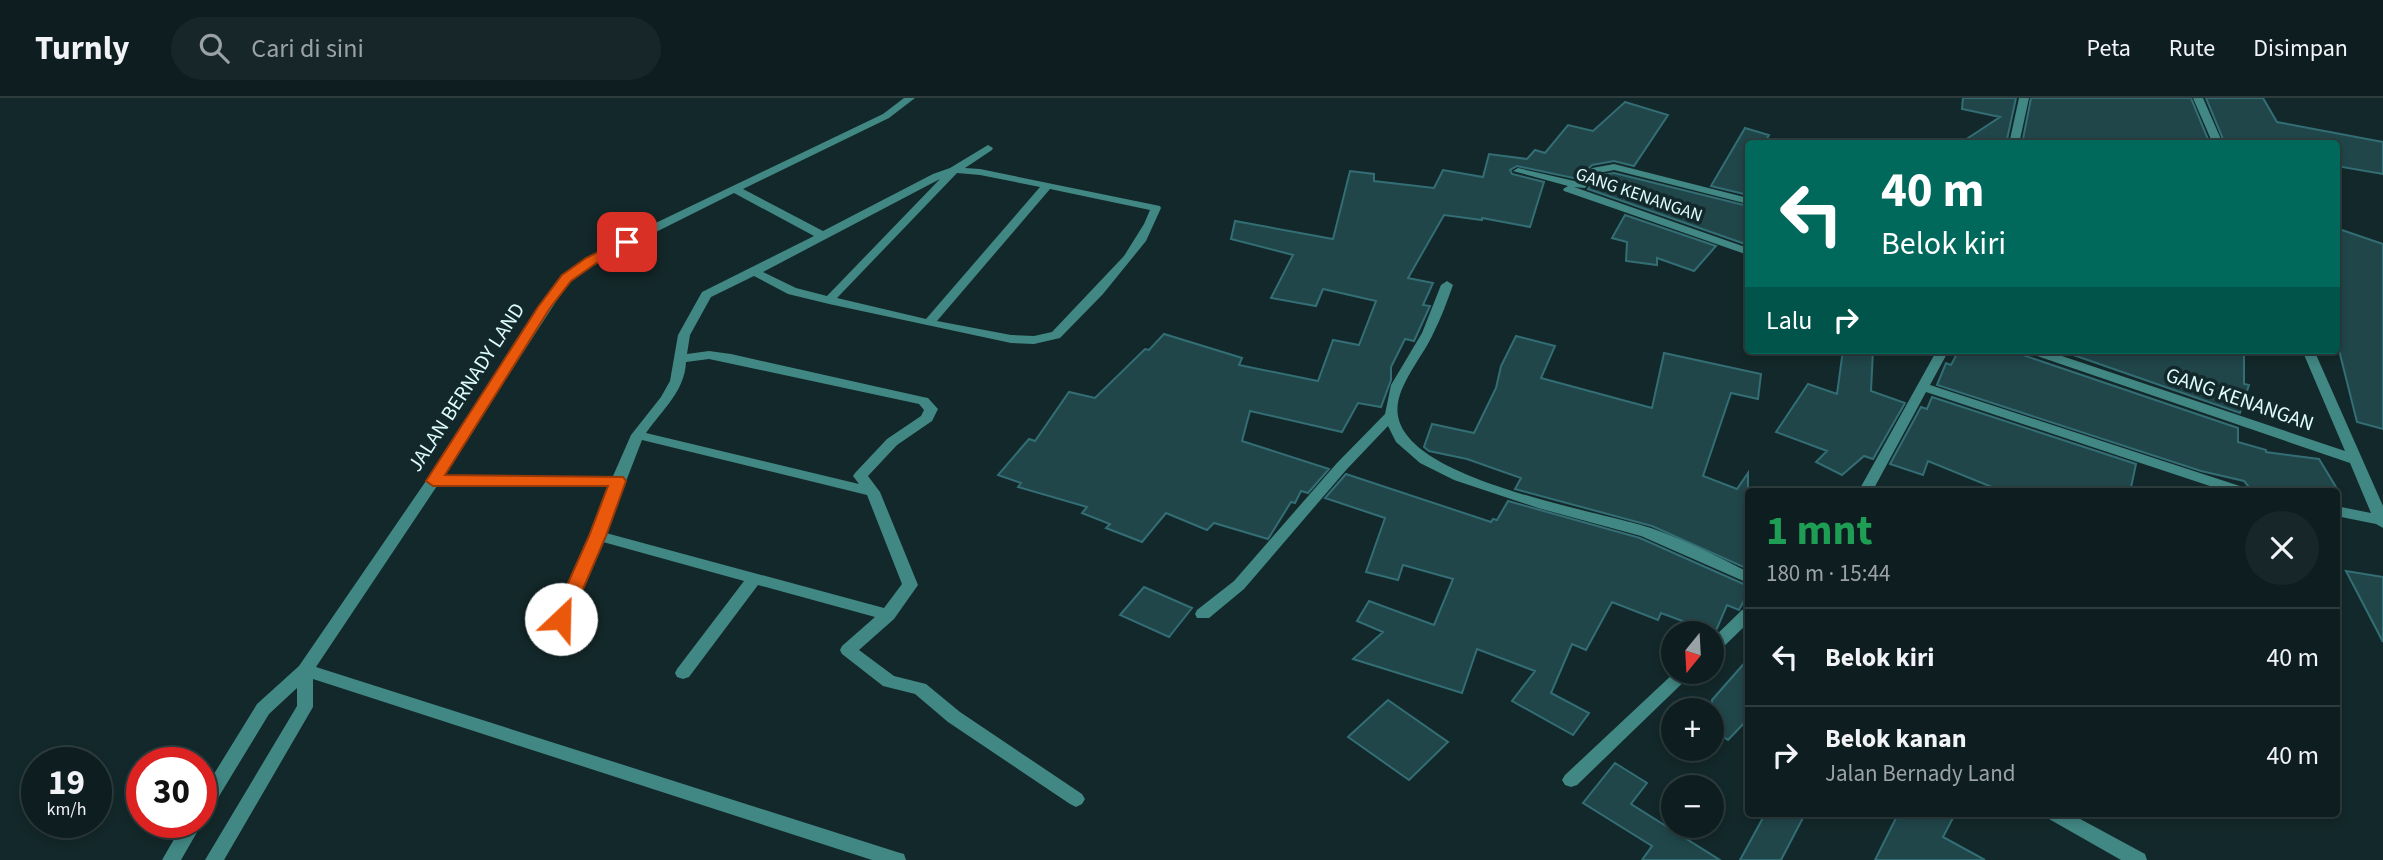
<!DOCTYPE html>
<html lang="id">
<head>
<meta charset="utf-8">
<style>
	:root { --surface:#0e1e20; --page:#172729; --text:#f1f3f6; --muted:#9ba2a5; --line:#2e3c3e }
	body { margin:0; font-family:"Source Sans 3",sans-serif; background:var(--page); color:var(--text); height:100vh; display:flex; flex-direction:column; font-size:26px; white-space:nowrap }
	* { box-sizing:border-box; margin:0 }
	p { font-size:23px; color:var(--muted) }
	.icon { flex:none; width:38px; height:38px; fill:none; stroke:currentColor; stroke-width:2; stroke-linecap:round; stroke-linejoin:round }
	.map { position:relative; flex:1; overflow:hidden }
	.sheet { position:absolute; left:1745px; top:390px; width:595px; height:329px; display:flex; flex-direction:column; background:var(--surface); border-radius:7px; box-shadow:0 4px 10px #0003,0 0 0 2px var(--line) }
	.sheet>* { flex:none }
	.guide { position:absolute; left:1745px; top:42px; width:595px; height:214px; border-radius:7px; box-shadow:0 4px 10px #0003,0 0 0 2px var(--line); background:#00695c; color:#fff; overflow:hidden }
	.needle { width:46px; rotate:198deg }
	.tools { position:absolute; left:1661px; top:523px; display:grid; gap:14px }
	.tools a { display:grid; place-items:center; width:63px; height:63px; border-radius:50%; background:var(--surface); box-shadow:0 4px 10px #0003,0 0 0 2px var(--line); font-size:35px }
	.speed { position:absolute; left:21px; top:649px; display:flex; gap:14px; font-size:35px; font-weight:700; text-align:center }
	.speed>* { display:grid; place-content:center; width:91px; height:91px; border-radius:50%; background:var(--surface); box-shadow:0 4px 10px #0003,0 0 0 2px var(--line); line-height:1 }
	.speed small { font-size:18px; font-weight:400 }
	.speed .limit { border:10px solid #d22; background:#fff; color:#111 }
	.pin { position:absolute; display:grid; place-items:center; width:60px; height:60px; color:#fff; margin:-30px; border-radius:14px; box-shadow:0 4px 10px #0006 }
	.me { position:absolute; width:77px; margin:-38px; rotate:24deg; stroke-linejoin:round; filter:drop-shadow(0 0 5px #0008) }
	.turn { display:flex; align-items:center; gap:24px; height:147px; padding:0 21px; font-size:32px }
	.turn .icon { width:91px; height:91px; stroke-width:2.5 }
	.turn b { display:block; font-size:49px; line-height:60px }
	.then { display:flex; align-items:center; height:66px; padding:0 21px; background:#0003; gap:14px; font-size:26px }
	.round { display:grid; place-items:center; flex:none; width:74px; height:74px; border-radius:37px; background:var(--page) }
	.summary { display:flex; align-items:center; justify-content:space-between; height:119px; padding:0 21px }
	h1 { font-size:42px; font-weight:700; line-height:52px; color:#1e9e55 }
	ul { padding:0; list-style:none }
	li { display:flex; align-items:center; gap:21px; height:98px; padding:0 21px; border-top:2px solid var(--line) }
	li div { flex:1 }
	li b { display:block; font-size:26px }
	li em { font-style:normal }
	header { display:flex; align-items:center; gap:42px; box-sizing:border-box; height:98px; padding:0 35px; background:var(--surface); border-bottom:2px solid var(--line) }
	header strong { font-size:33px }
	nav { display:flex; gap:38px; margin-inline-start:auto; font-size:24px }
	.search { width:490px; height:63px; background:var(--page); display:flex; align-items:center; gap:18px; box-sizing:border-box; padding:0 24px; border-radius:38px; color:var(--muted); font-size:26px }
	.map>svg:first-child { display:block }
	.building { fill:#20464a; stroke:#336e75; stroke-width:2 }
	.lines { fill:none; stroke-linecap:round; stroke-linejoin:round }
	.street { fill:#418783; fill-rule:evenodd }
	.route { fill:#ea580c; stroke:#983908; stroke-width:2 }
	.labels { text-anchor:middle; dominant-baseline:central; stroke-width:7; stroke-linejoin:round; paint-order:stroke }
	.far-street-label { font-size:18px; fill:#defcfd; stroke:#13282a }
	.street-label { font-size:21px; fill:#defcfd; stroke:#13282a }
</style>
</head>
<body>
<header>
<strong>Turnly</strong>
<div class="search"><svg class="icon" aria-label="search" viewBox="0 0 24 24"><circle cx="10" cy="10" r="6"/><path d="M15 15l6 6"/></svg>Cari di sini</div>
<nav><a>Peta</a><a>Rute</a><a>Disimpan</a></nav>
</header>
<div class="map">
<svg width="2383" height="762" viewBox="0 0 2383 762">
	<rect width="100%" height="100%" fill="#13282a"/>
	<!-- building -->
	<path class="building" d="M1963 0H2016L2006 46H1959L2000 19 1962 11Z
		M2031 0H2191L2210 46H2022Z
		M2206 0H2263L2277 24 2383 44V76L2336 68V46H2225Z
		M1625 4 1668 17 1634 68 1614 63 1592 67 1578 81 1517 68 1510 72 1512 76 1544 84 1530 129 1482 120V122L1444 117 1408 180 1433 185 1423 207 1430 208 1414 243 1405 241 1391 269V282L1381 309 1358 305 1342 334 1250 313 1242 343 1329 371 1308 395 1301 393 1295 405 1291 404 1268 441 1214 425 1207 432 1166 415 1142 444 1106 430 1110 426 1082 415 1087 409 1018 389 1021 385 998 377 1029 341 1035 343 1069 294 1095 300 1145 251 1149 252 1164 236 1242 260 1239 267 1318 283 1333 242 1359 247 1376 203 1323 191 1316 208 1271 200 1293 157 1231 141 1235 123 1333 141 1350 73 1374 76V83L1434 90 1443 72 1483 79 1489 56 1527 61 1535 52 1545 55 1568 27 1593 33Z
		M1745 30 1769 37 1764 46H1748V97L1711 88Z
		M1614 75 1748 108V147L1588 91 1600 77Z
		M1625 117 1716 148 1694 173 1657 160V167L1626 163 1627 144 1612 140Z
		M2336 130 2383 146V331L2357 324 2337 244Z
		M1516 238 1555 248 1541 280 1652 310 1664 255 1761 276 1758 301 1731 295 1703 378 1737 391 1748 375V471L1652 428 1515 391 1521 380 1467 361 1429 353 1424 349 1432 326 1474 335 1496 290 1501 268Z
		M1843 252H1873L1871 293 1905 305 1873 361 1864 358 1842 377 1816 364 1827 353 1776 334 1808 286 1837 296Z
		M1959 252H2008L2238 330V344L2266 352V354L2319 361 2339 394H2253L2244 383 2201 373 1937 287 1946 265 1951 267Z
		M2059 252H2244V286L2249 287 2240 315Z
		M1932 299 2136 366 2130 394H2004L1928 363 1923 377 1890 366 1921 309 1927 311Z
		M1346 376 1491 424 1493 421 1497 422 1508 403 1640 440 1748 488V495L1739 512 1727 507 1715 535 1661 515 1658 522 1612 504 1586 552 1572 546 1551 595 1589 615 1573 637 1512 603 1535 573 1477 551 1462 595 1353 561 1383 534 1357 523 1369 503 1434 527 1453 481 1403 467 1398 482 1366 474 1385 420 1325 400Z
		M2346 473 2383 479V544Z
		M1144 489 1192 510 1169 539 1120 517Z
		M1748 561V621L1728 642 1712 631V602Z
		M1388 602 1448 644 1409 682 1348 639Z
		M1615 665 1647 685 1631 706 1720 762H1642L1652 748 1583 705Z
		M1765 716H1805L1781 762H1740Z
		M1898 716H1955L1943 739 1985 762H1875Z"/>
	<g class="lines">
		<!-- street -->
		<path class="street" d="M904 0H915L889 20 743 91 823 133 933 76 950 70 988 47 993 50 992 52 965 70 980 71 1160 108 1161 110 1146 143 1103 196 1060 240 1034 246 1011 245 829 206 788 196 754 178 711 199 690 237 687 256 709 253 731 256 923 299 928 300 938 311 932 323 897 347 868 378 880 394 918 487 894 521 859 552 894 578 926 586 960 614 1082 696 1085 701 1082 706 1076 709 1070 706 948 624 915 596 883 588 842 556 840 552 842 548 875 519 758 487 689 579 683 581 677 579 675 575 677 571 744 483 603 444 558 546 552 548 546 546 544 542 591 438 609 388H437L316 569 897 754 904 756 906 762H872L313 581V609L224 762H205L297 608V590L269 616 207 718 201 721 203 724 200 729 181 762H162L184 724H201V697L257 606 299 568 428 380 562 178 586 161 641 132 883 16ZM957 75 980 77 1040 89 926 221 837 200ZM940 81 827 198 796 190 763 174ZM1050 91 1150 112 1144 126 1124 158 1052 234 1034 238 1011 237 937 223ZM734 95 814 138 702 194 678 237 670 283 661 299 631 337 613 378H443L570 182 594 165ZM709 261 919 306 924 312 921 318 887 341 855 375 853 378 859 386 646 335C662 312 685 293 686 264ZM642 342 867 397 902 486 884 510 606 435Z
			M2019 0H2029L2019 46H2009Z
			M2193 0H2203L2223 46H2213Z
			M1614 66 1748 100V106L1614 72 1599 75 1585 90 1574 89 1748 150V157L1564 93 1563 91 1568 88 1513 73 1518 70 1579 84 1592 70Z
			M1447 183 1453 187C1447 204 1441 220 1433 236 1423 259 1393 291 1398 318 1409 383 1596 412 1651 430 1685 442 1717 458 1748 474V485L1641 438 1538 410 1454 382 1420 365 1396 344 1388 328 1347 371 1244 491 1209 520H1197L1195 516 1197 512 1234 483 1337 365 1385 316 1391 287 1422 235 1441 187Z
			M1937 252H1949L1930 287 2249 391 2251 394H2228L1926 294 1872 394H1858Z
			M2026 252H2044L2345 353 2302 252H2314L2383 408V430L2376 426 2336 418V408L2371 415 2350 365 2028 255Z
			M1748 510V525L1718 554 1712 556V541L1742 512Z
			M1675 574H1694L1577 687 1571 689 1565 687 1562 682 1565 677Z
			M2046 716H2071L2145 756 2147 762H2121L2049 721Z"/>
	</g>
	<!-- route -->
	<path class="route" d="M627 140 634 144 632 146 595 166 571 183 550 210 445 377 623 379 626 383 606 438 570 521 568 526H555L552 521 589 438 608 388H433L426 383 538 209 562 177 586 160Z"/>
	<g class="labels">
		<!-- far-street labels -->
		<g class="far-street-label">
			<text transform="translate(1639 97) rotate(19)">GANG KENANGAN</text>
		</g>
		<!-- street labels -->
		<g class="street-label">
			<text transform="translate(466 289) rotate(-57)">JALAN BERNADY LAND</text>
			<text transform="translate(2240 301) rotate(19)">GANG KENANGAN</text>
		</g>
	</g>
</svg>
<div class="tools">
<a><svg class="needle" viewBox="-14 -14 28 28"><path d="M0-13l5 13h-10z" fill="#e53935"/><path d="M0 13l5-13h-10z" fill="#9ba2a5"/></svg></a>
<a>+</a>
<a>−</a>
</div>
<div class="speed"><div>19<small>km/h</small></div><div class="limit">30</div></div>
<div class="pin" style="left:627px;top:144px;background:#d93025"><svg class="icon" aria-label="arrive" viewBox="0 0 24 24"><path d="M6 21V4h12l-3 4 3 4H6"/></svg></div>
<svg class="me" style="left:561px;top:521px" viewBox="-20 -20 40 40"><circle r="19" fill="#fff"/><path d="M0-13L10 11 0 6-10 11z" fill="#ea580c"/></svg>
<div class="guide">
<div class="turn"><svg class="icon" aria-label="left" viewBox="0 0 24 24"><path d="M17 20v-9H6M10 6l-5 5 5 5"/></svg><div><b>40 m</b>Belok kiri</div></div>
<div class="then">Lalu<svg class="icon" aria-label="right" viewBox="0 0 24 24"><path d="M7 20v-9h11M14 6l5 5-5 5"/></svg></div>
</div>
<section class="sheet">
<div class="summary"><div><h1>1 mnt</h1><p>180 m · 15:44</p></div><a class="round"><svg class="icon" aria-label="close" viewBox="0 0 24 24"><path d="M6 6l12 12M18 6L6 18"/></svg></a></div>
<ul>
<li><svg class="icon" aria-label="left" viewBox="0 0 24 24"><path d="M17 20v-9H6M10 6l-5 5 5 5"/></svg><div><b>Belok kiri</b></div><em>40 m</em></li>
<li><svg class="icon" aria-label="right" viewBox="0 0 24 24"><path d="M7 20v-9h11M14 6l5 5-5 5"/></svg><div><b>Belok kanan</b><p>Jalan Bernady Land</p></div><em>40 m</em></li>
</ul>
</section>
</div>
</body>
</html>
